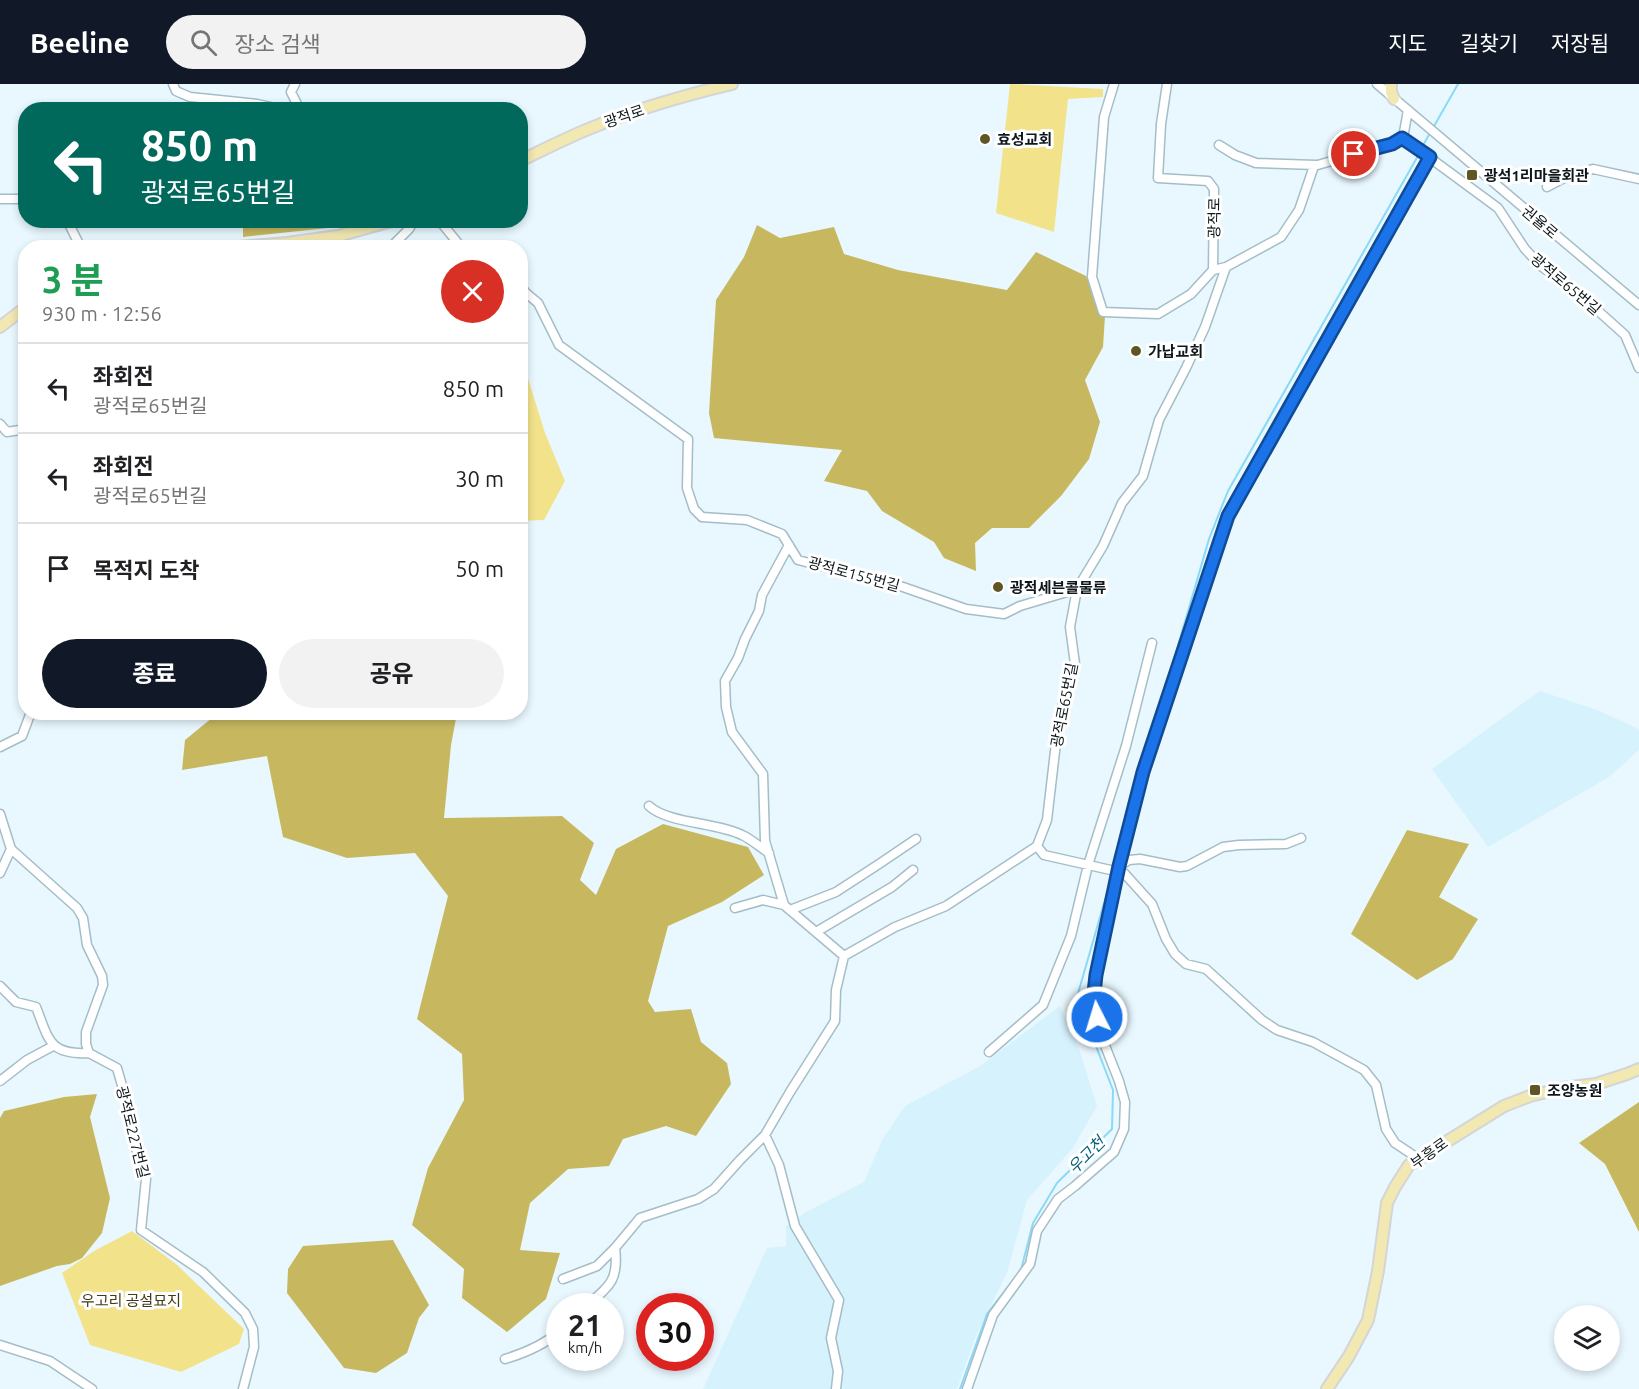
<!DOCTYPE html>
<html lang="ko">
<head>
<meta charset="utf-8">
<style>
	:root { --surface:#fff; --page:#f2f2f2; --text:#202124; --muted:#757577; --line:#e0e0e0; --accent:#111827 }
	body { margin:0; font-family:Ubuntu,"Noto Sans KR",sans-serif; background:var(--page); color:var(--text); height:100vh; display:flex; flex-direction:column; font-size:22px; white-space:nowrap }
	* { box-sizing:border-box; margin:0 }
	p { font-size:20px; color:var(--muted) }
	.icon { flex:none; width:33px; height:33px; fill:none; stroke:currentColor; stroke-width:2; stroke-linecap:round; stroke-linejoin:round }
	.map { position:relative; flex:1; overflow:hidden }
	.sheet { position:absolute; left:18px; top:156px; width:510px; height:480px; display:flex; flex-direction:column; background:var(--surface); border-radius:24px; box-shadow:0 3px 9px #0003 }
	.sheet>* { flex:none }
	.banner { position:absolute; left:18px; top:18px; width:510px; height:126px; border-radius:24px; box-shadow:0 3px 9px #0003; background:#00695c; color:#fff; overflow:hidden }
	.fabs { position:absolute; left:1554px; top:1221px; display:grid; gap:12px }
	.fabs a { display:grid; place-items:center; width:66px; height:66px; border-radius:50%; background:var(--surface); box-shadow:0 3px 9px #0003; font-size:30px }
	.speed { position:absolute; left:546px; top:1209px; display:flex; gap:12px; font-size:30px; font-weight:700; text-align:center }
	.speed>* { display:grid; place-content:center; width:78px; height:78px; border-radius:50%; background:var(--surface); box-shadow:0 3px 9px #0003; line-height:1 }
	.speed small { font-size:15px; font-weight:400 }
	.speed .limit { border:9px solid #d22; background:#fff; color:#111 }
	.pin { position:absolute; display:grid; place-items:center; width:51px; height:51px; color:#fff; margin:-26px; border:3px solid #fff; border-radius:50%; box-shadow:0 2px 6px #0007 }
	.me { position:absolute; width:66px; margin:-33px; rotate:355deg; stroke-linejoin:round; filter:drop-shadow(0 0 4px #0008) }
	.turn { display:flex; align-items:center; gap:21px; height:126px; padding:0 24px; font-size:27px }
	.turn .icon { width:78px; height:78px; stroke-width:2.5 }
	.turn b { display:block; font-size:42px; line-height:51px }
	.round { display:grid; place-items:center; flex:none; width:63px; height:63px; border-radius:32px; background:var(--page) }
	.summary { display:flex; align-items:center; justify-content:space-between; height:102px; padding:0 24px }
	h1 { font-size:36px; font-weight:700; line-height:45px; color:#1e9e55 }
	.button { display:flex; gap:12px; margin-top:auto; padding:12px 24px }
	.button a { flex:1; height:69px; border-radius:36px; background:var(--accent); color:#fff; font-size:24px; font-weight:700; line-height:69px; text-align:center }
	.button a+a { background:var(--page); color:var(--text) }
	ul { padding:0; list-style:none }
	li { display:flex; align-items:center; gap:18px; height:90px; padding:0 24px; border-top:2px solid var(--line) }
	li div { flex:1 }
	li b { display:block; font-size:22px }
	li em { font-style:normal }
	header { display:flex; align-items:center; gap:36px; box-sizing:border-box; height:84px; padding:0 30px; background:var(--accent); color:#fff }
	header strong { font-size:28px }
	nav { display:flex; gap:33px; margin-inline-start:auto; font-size:21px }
	.search { width:420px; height:54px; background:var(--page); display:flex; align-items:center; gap:15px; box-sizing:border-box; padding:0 21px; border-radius:33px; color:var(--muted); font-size:22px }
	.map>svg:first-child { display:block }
	.built { fill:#d6f2fd }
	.green { fill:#f2e38b }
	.forest { fill:#c7b860 }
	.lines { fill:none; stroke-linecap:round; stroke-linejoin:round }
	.stream { stroke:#89d9f7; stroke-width:2 }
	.minor-casing { stroke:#a4bdc7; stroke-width:11 }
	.major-casing { stroke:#d4d5d6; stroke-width:14 }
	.minor { stroke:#fff; stroke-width:8 }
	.major { stroke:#f1e8b2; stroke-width:10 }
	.route-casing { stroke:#114b97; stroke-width:15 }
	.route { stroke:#1a73e8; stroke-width:10 }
	.poi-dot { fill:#5f5723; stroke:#fff; stroke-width:2 }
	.labels { text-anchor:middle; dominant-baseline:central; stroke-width:6; stroke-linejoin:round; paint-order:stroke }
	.street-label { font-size:15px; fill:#0e171b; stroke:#fff }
	.poi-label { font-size:15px; font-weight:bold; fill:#0e171b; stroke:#fff; text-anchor:start }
	.park-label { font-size:15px; fill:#423c16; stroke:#fff }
	.water-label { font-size:16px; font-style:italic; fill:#005f78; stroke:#fff }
</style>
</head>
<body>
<header>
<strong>Beeline</strong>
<div class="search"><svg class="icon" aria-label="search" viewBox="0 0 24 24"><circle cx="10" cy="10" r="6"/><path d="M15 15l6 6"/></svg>장소 검색</div>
<nav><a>지도</a><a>길찾기</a><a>저장됨</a></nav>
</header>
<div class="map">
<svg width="1639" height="1305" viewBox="0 0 1639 1305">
	<rect width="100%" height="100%" fill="#e9f8ff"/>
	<!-- built -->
	<path class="built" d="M1540 607 1597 626 1639 645V666L1609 693 1488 763 1432 685Z
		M1060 922 1079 965 1097 1022 1073 1064 1027 1116 1007 1189 975 1254 957 1305H703L767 1164 786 1162V1142L806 1128 864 1098 882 1056 905 1022 980 982Z"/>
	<!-- green -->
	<path class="green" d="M1010 0 1103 5V13L1068 15 1054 148 996 129Z
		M520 269 545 349 565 397 544 436 520 437Z
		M132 1147 176 1180 244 1245 239 1260 181 1288 90 1261 62 1189 94 1167Z"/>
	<!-- forest -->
	<path class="forest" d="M243 137V136L370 137 328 144 243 153Z
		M757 141 780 154 834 143 844 170 898 186 1007 206 1036 168 1086 192 1105 232 1103 263 1085 296 1100 338 1089 375 1061 412 1029 444H992L975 459 976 487 944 474 934 458 882 427 867 407 824 397 842 366 714 354 709 329 716 216 744 173Z
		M218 629H457L451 661 444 734 562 732 594 759 580 796 596 811 616 765 663 740 748 763 764 791 722 818 668 842 648 917 655 928 691 925 701 958 727 979 731 1000 696 1052 666 1042 623 1055 609 1082 568 1085 530 1119 520 1166 560 1169 546 1215 507 1248 462 1214 464 1185 412 1141 428 1084 464 1016 462 970 417 935 448 812 415 769 347 774 283 753 267 672 182 686 185 656Z
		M1407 746 1469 760 1439 813 1478 835 1453 875 1417 896 1351 850Z
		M97 1010 90 1033 110 1114 102 1149 82 1174 70 1180 57 1182 0 1202V1034L4 1027 64 1013Z
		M1639 1018V1148L1605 1080 1579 1059Z
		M393 1156 429 1221 419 1234 407 1269 376 1289 344 1284 287 1209 288 1185 303 1162Z"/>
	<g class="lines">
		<!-- stream -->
		<path class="stream" d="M1433 44 1458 0
			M1421 65 1430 49
			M1159 627 1209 455 1228 407 1419 70
			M1114 783 1118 768
			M1021 1186 1033 1139 1057 1099 1112 1045 1113 1006 1077 913 1113 788
			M960 1305 987 1230 1017 1191"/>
		<!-- minor casing -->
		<g class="minor-casing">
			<path id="minor" d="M173 0 176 7 190 13 257 20 280 25 298 22
				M295 0 291 8 298 22 304 26
				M1114 0 1104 33 1092 193 1103 228 1158 230 1191 210 1213 186 1226 183
				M1167 0 1161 40 1158 94 1208 97 1214 105 1213 186
				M1377 0 1639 221
				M1403 54 1498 124 1525 165 1541 182 1577 208 1625 251 1639 284
				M1219 61 1235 71 1256 79 1316 81
				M1547 103 1566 93 1593 85 1639 95
				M0 115H26
				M67 136 81 164
				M439 136 462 164
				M390 164 409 145 414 136
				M520 201 526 209 538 219 559 261 688 355 687 404 694 425 702 433 747 436 782 450 798 476 903 503 966 525 1004 530 1020 522 1077 505
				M0 340 7 348 26 345
				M789 461 762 511 759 527 745 555 738 574 725 597 726 623 732 648 763 690 765 757 784 821 844 872 895 843 946 822 1037 762 1047 736 1059 633 1075 580 1070 543 1077 505 1103 462 1122 419 1143 392 1159 336 1186 284 1205 243 1226 183 1281 153 1299 126 1314 82 1392 60 1403 54 1408 26
				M0 663 22 652 31 628
				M649 722C669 740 716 738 742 751 751 755 760 763 769 769
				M0 730 11 765 77 824 83 834 87 861 102 892 103 901 86 948V960L89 969 117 984 127 1019 132 1052 146 1095 141 1146 203 1188 245 1229 253 1245 254 1263 243 1305
				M1037 762 1044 771 1124 789 1152 820 1166 855 1175 870 1186 880 1206 885 1262 936 1277 946 1313 958 1364 986 1376 1001 1386 1045 1395 1059 1419 1075
				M1119 782 1129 776 1140 775 1180 783 1187 782 1223 763 1239 761 1286 760 1301 754
				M0 789 11 765
				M735 824 763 816 784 821
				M790 826 836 808 879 780 916 755
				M816 848 892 803 913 786
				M0 902 16 918 36 923C49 956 49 971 89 969
				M989 968 1043 921 1071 852 1088 781 1126 662 1152 559
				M0 997 27 976 53 962
				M765 1051 779 1081 795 1142 839 1216 831 1254 838 1287 836 1305
				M563 1195 597 1182 615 1164
				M586 1222C610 1202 619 1196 615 1164L640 1134 698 1115 714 1105 740 1076 765 1051 790 1008 835 937 836 906 844 872
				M0 1261 50 1277 92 1305
				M505 1275C525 1269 544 1261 560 1247
				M967 1305 993 1231 1030 1180 1037 1147 1058 1115 1075 1102 1114 1068 1124 1045 1125 1018 1119 997 1104 959 1097 932 1094 909 1096 891 1119 782 1143 688 1228 432 1429 73"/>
		</g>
		<!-- major casing -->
		<g class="major-casing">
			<path id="major" d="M1391 0V8L1394 15
				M520 77C545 65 570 52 596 42 640 24 686 11 732 0
				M228 164 287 159 338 152 395 136
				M0 243 26 223
				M1327 1305 1349 1272 1368 1236 1378 1187 1387 1119 1395 1103 1409 1081 1504 1022 1530 1012 1563 1004 1596 1000 1627 990 1639 985"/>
		</g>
		<!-- minor -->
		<use href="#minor" class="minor"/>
		<!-- major -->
		<use href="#major" class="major"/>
	</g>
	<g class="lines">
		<!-- route casing -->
		<g class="route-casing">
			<path id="route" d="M1097 933 1094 909 1096 891 1119 782 1143 688 1228 432 1430 73 1402 54 1392 60 1354 70"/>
		</g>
		<!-- route -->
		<use href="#route" class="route"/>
	</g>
	<!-- markers -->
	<g class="poi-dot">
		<circle cx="985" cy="55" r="6"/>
		<rect x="1466" y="85" width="12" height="12" rx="3"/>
		<circle cx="1136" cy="267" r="6"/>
		<circle cx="998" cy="503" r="6"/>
		<rect x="1529" y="1000" width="12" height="12" rx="3"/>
	</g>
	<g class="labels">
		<!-- street labels -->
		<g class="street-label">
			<text transform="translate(624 32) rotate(-19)">광적로</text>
			<text transform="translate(1214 134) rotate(-89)">광적로</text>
			<text transform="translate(1540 138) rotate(40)">권율로</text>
			<text transform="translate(1566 200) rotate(40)">광적로65번길</text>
			<text transform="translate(854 490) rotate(15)">광적로155번길</text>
			<text transform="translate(1064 621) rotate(-79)">광적로65번길</text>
			<text transform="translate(133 1048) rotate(76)">광적로227번길</text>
			<text transform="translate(1429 1069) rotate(-35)">부흥로</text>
		</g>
		<!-- poi labels -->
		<g class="poi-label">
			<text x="997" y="55">효성교회</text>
			<text x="1484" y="91">광석1리마을회관</text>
			<text x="1148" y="267">가납교회</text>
			<text x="1010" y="503">광적세븐콜물류</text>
			<text x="1547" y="1006">조양농원</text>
		</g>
		<!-- park labels -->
		<g class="park-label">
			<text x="131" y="1216">우고리 공설묘지</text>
		</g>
		<!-- water labels -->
		<g class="water-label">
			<text transform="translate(1086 1071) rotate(-45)">우고천</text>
		</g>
	</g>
</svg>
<div class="fabs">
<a><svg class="icon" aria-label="layers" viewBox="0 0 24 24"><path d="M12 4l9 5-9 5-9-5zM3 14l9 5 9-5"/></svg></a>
</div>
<div class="speed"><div>21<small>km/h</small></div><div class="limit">30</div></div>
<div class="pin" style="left:1354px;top:70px;background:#d93025"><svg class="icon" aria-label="arrive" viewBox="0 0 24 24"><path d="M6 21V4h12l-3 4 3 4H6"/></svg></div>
<svg class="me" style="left:1097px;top:933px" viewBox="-20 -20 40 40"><circle r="17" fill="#1a73e8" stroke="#fff" stroke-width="3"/><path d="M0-11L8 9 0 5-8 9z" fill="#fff"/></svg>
<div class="banner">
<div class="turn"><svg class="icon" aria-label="left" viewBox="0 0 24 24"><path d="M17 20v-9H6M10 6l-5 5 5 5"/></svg><div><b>850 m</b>광적로65번길</div></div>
</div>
<section class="sheet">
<div class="summary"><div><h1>3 분</h1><p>930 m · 12:56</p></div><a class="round" style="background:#d93025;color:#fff"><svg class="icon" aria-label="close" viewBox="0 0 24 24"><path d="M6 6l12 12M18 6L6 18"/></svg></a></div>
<ul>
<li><svg class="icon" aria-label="left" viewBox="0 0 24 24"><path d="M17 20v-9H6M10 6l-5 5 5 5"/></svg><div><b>좌회전</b><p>광적로65번길</p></div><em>850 m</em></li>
<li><svg class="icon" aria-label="left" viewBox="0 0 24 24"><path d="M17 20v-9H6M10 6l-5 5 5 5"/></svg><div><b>좌회전</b><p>광적로65번길</p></div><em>30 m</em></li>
<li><svg class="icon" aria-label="arrive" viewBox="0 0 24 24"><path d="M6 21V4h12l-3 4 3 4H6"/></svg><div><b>목적지 도착</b></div><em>50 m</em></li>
</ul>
<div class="button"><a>종료</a><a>공유</a></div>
</section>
</div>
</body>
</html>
